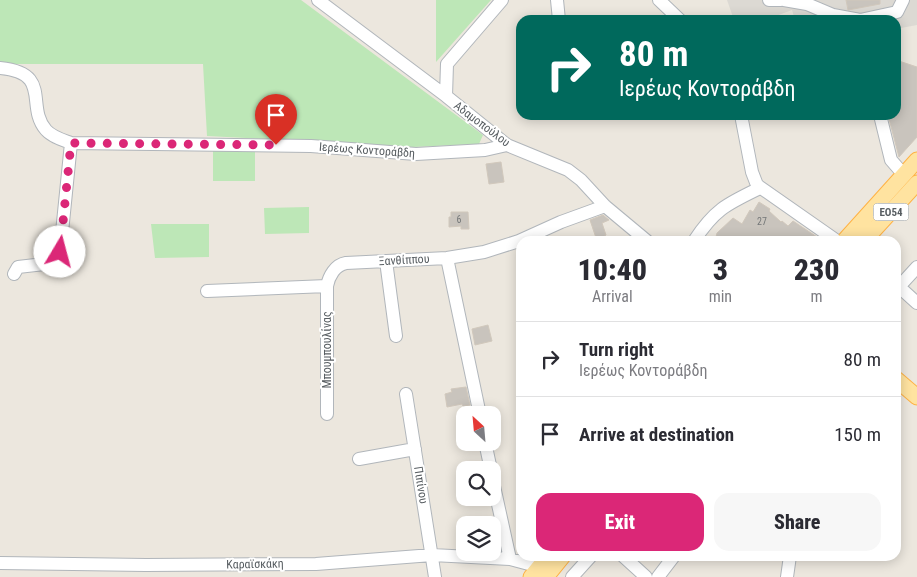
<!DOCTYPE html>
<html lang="en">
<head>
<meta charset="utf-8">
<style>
	:root { --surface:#fff; --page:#f7f7f7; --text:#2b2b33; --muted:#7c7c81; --line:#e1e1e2; --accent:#db2777 }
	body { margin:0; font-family:"Roboto Condensed",sans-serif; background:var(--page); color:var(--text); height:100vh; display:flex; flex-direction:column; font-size:19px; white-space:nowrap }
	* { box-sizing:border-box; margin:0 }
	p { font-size:16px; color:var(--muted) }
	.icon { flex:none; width:28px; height:28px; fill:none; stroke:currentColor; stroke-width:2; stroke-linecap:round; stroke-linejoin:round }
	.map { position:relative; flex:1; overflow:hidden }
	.panel { position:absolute; left:516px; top:236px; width:385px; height:325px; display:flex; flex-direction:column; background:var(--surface); border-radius:15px; box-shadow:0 2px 12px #0003 }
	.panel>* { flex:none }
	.top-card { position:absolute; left:516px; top:15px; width:385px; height:105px; border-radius:15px; box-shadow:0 2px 12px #0003; background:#00695c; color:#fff; overflow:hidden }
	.needle { width:32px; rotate:334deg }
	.tools { position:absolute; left:456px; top:406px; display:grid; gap:10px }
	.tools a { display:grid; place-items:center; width:45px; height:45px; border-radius:10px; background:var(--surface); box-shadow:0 2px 12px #0003; font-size:25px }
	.pin { position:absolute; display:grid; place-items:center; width:42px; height:42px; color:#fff; margin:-51px -21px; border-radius:50% 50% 50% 0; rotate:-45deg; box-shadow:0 0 5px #0007 }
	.pin .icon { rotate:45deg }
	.me { position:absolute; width:55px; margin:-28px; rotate:8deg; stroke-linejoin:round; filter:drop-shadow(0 0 4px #0008) }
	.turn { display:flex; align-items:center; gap:18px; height:105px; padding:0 20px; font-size:22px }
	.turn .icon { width:65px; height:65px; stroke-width:2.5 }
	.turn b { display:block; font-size:35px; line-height:42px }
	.eta { display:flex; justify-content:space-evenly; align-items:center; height:85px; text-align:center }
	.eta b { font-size:30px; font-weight:800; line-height:35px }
	.cta { display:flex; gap:10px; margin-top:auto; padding:10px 20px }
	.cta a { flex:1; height:58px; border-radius:15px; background:var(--accent); color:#fff; font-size:20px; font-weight:800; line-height:58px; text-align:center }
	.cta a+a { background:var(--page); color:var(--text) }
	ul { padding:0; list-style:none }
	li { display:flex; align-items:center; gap:15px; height:75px; padding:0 20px; border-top:1px solid var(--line) }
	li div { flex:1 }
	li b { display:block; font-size:19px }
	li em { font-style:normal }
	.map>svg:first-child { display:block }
	.industrial { fill:#dcd9d3 }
	.green { fill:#bde7b7 }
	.building { fill:#c9c4bd; stroke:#d1c8bc }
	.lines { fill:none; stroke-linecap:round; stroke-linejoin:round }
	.minor-casing { stroke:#b1b6bb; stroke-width:14 }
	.major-casing { stroke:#ffb244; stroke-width:17 }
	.minor { stroke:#fff; stroke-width:12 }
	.major { stroke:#ffe3a0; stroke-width:15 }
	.route { stroke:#db2777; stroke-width:9; stroke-dasharray:0 16.2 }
	.labels { text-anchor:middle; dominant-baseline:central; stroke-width:4; stroke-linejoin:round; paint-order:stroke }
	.number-label { font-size:10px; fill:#747778 }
	.shield { fill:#fff; stroke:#898e90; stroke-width:1 }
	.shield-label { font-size:11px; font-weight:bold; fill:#575d61 }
	.street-label { font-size:12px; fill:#575d61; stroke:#fff }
</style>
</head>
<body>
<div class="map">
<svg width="917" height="577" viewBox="0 0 917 577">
	<rect width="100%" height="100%" fill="#ece7de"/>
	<!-- industrial -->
	<path class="industrial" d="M727 0H917V25L896 29V20H795L792 10 765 20H734Z"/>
	<!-- green -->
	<path class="green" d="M0 0H301L483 135 479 144 413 147 207 136 203 64H0Z
		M436 0H491L436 62Z
		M213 150H255V181H213Z
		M309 207V233L265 234 264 208Z
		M151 224H209V257L155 258Z"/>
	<!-- building -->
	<path class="building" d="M846 0H880V4L848 10Z
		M896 60 917 67V137L899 157 888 115H896Z
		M501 162 504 182 489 184 486 164Z
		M759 202 770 209 769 211 781 222 782 221 788 226 793 221 823 241H799L794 236 789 241H715L717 233 733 218 742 224 750 210 753 212Z
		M451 212H468L469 229H461V226L449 227V217H451Z
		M603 215 609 220 602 223 606 235 603 237 605 241H597L590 220Z
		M488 325 492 341 475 345 472 329Z
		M466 387 470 405 463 406 462 404 447 407 445 394 452 392 451 389Z"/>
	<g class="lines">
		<!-- minor casing -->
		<g class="minor-casing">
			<path id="minor" d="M318 0 446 96 507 145 568 170 581 180 605 206 647 241
				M557 0 559 20
				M659 0 680 20
				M769 0H781
				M784 0 807 4 833 15 860 20 897 12 903 0
				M0 68C53 73 25 106 46 130 52 137 63 140 71 143L311 146 416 154 485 150 507 145
				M446 96 447 64 502 0
				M741 115 752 172 757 185 837 241
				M880 115 891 160 904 175
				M694 241C715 209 727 204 760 188
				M447 258 480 415
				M386 261 396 336
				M14 274 18 267 53 263 60 252 71 143
				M896 284 917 303
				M896 290 917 267
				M207 291 327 286
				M406 394 435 577
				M327 414V286C329 276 335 265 346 263L447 258 484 252 519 241 561 222 605 206
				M485 442 491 470
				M359 459 415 449
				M492 477 510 559
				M623 556 646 577
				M0 563 146 565 316 564 432 555 510 559 540 567
				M572 577 591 556
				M658 577 674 556
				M787 577 790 556"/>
		</g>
		<!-- major casing -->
		<g class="major-casing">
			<path id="major" d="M844 241 917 160
				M864 241 917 183
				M896 379 917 397
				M531 577 548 556
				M546 577 563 556"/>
		</g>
		<!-- minor -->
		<use href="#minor" class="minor"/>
		<!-- major -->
		<use href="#major" class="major"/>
	</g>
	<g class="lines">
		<!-- route -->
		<path class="route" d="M60 252 71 143 276 145"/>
	</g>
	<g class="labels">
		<!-- number labels -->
		<g class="number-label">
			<text x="459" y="219">6</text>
			<text x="762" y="221">27</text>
		</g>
		<!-- shield labels -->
		<rect class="shield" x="873.5" y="203.5" width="35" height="17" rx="4"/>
		<g class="shield-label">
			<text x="891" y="212">ΕΟ54</text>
		</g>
		<!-- street labels -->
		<g class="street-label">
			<text transform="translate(482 124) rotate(37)">Αδαμοπούλου</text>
			<text transform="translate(367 150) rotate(4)">Ιερέως Κοντοράβδη</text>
			<text transform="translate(404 260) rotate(-3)">Ξανθίππου</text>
			<text transform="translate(327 350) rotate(-90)">Μπουμπουλίνας</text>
			<text transform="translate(421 485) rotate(81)">Πιπίνου</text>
			<text transform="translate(255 564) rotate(-1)">Καραϊσκάκη</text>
		</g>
	</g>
</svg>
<div class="tools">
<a><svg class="needle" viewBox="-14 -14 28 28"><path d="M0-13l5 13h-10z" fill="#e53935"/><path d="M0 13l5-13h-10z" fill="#7c7c81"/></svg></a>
<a><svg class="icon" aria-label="search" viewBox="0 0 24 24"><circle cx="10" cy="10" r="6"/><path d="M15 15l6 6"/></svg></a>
<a><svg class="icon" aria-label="layers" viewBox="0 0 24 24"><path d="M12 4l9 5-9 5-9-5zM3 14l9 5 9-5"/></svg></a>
</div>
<div class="pin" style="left:276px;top:145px;background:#d93025"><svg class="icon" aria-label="arrive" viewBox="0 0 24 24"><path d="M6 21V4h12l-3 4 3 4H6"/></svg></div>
<svg class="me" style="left:60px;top:252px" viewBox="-20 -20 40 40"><circle r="19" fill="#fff"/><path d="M0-13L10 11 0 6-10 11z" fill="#db2777"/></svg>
<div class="top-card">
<div class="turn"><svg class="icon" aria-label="right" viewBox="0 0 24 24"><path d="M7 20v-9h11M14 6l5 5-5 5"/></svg><div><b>80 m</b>Ιερέως Κοντοράβδη</div></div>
</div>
<section class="panel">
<div class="eta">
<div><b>10:40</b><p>Arrival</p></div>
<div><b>3</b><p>min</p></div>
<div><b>230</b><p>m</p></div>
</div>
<ul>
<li><svg class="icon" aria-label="right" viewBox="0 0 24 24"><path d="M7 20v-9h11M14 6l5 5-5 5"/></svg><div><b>Turn right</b><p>Ιερέως Κοντοράβδη</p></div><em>80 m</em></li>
<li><svg class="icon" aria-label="arrive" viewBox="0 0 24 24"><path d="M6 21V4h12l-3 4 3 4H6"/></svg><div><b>Arrive at destination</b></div><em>150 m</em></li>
</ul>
<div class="cta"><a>Exit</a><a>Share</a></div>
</section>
</div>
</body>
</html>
